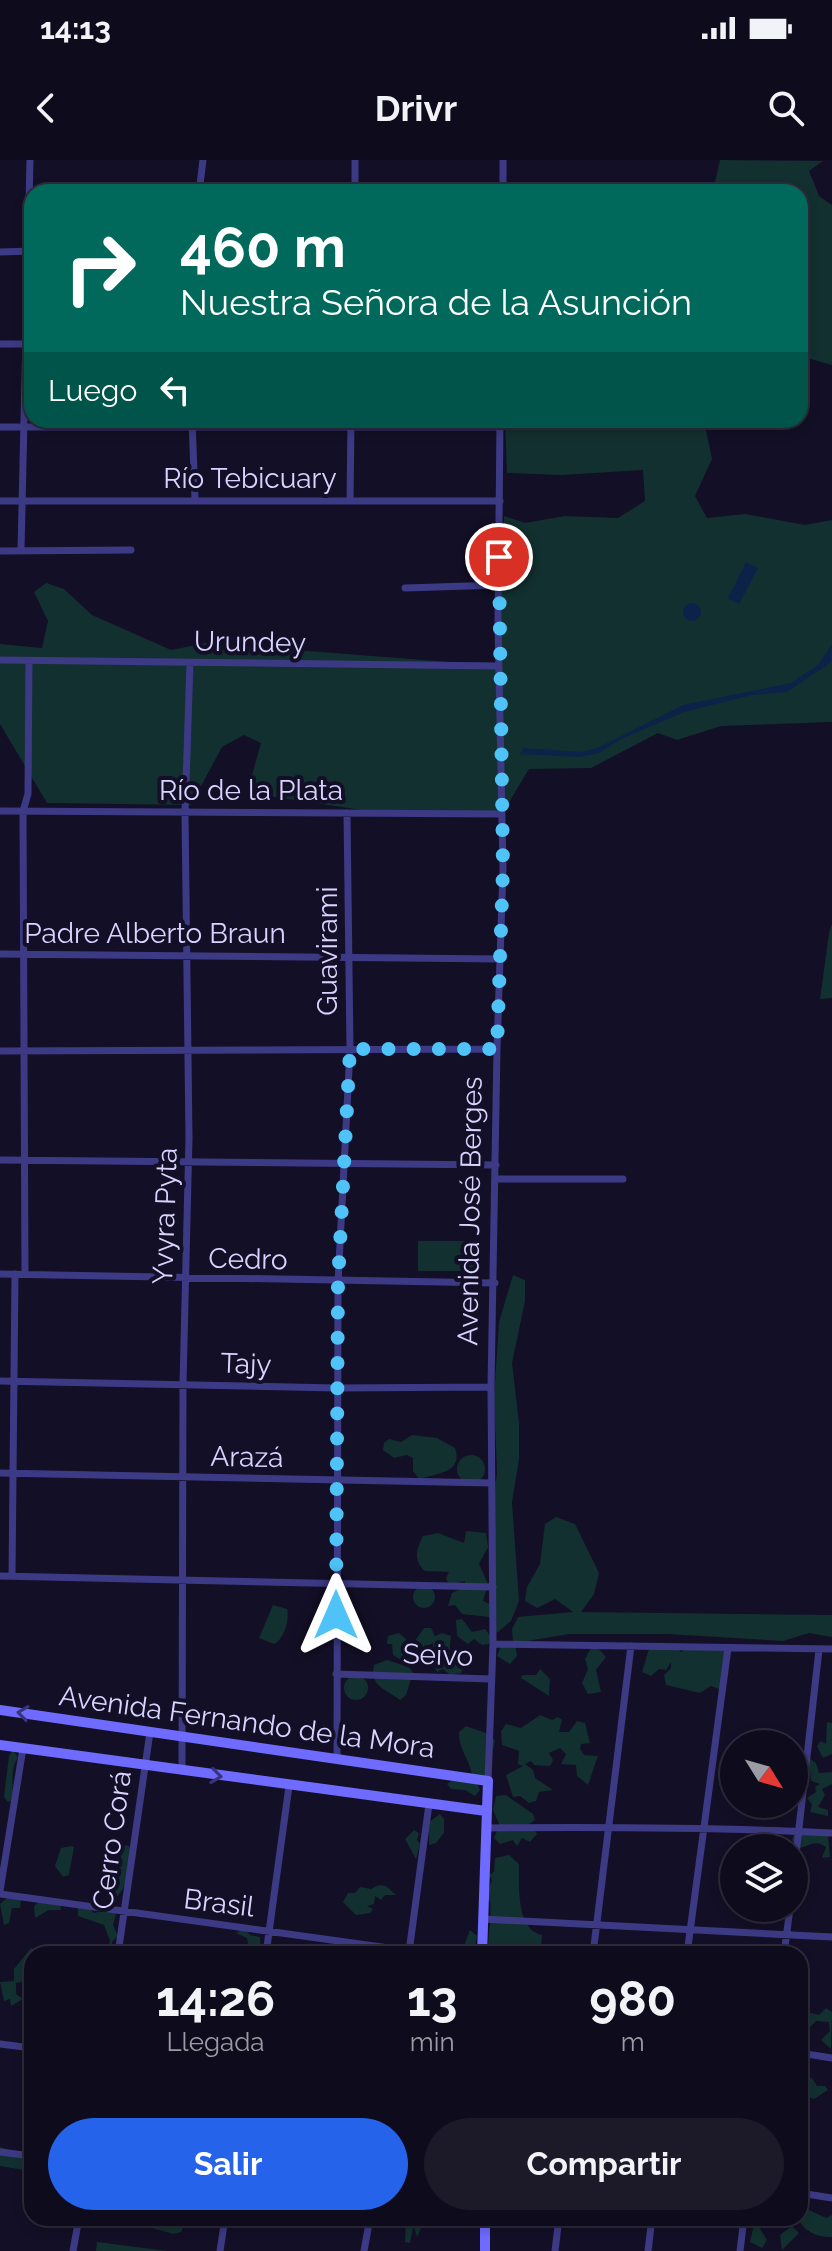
<!DOCTYPE html>
<html lang="es">
<head>
<meta charset="utf-8">
<style>
	:root { --surface:#0e0b1c; --page:#1c1929; --text:#f1f3f6; --muted:#9b9ba3; --line:#2e2b3b; --accent:#2563eb }
	body { margin:0; font-family:Raleway,sans-serif; background:var(--page); color:var(--text); height:100vh; display:flex; flex-direction:column; font-size:30px; white-space:nowrap }
	* { box-sizing:border-box; margin:0 }
	p { font-size:26px; color:var(--muted) }
	.icon { flex:none; width:44px; height:44px; fill:none; stroke:currentColor; stroke-width:2; stroke-linecap:round; stroke-linejoin:round }
	.map { position:relative; flex:1; overflow:hidden }
	.panel { position:absolute; left:24px; top:1786px; width:784px; height:280px; display:flex; flex-direction:column; background:var(--surface); border-radius:24px; box-shadow:0 4px 12px #0003,0 0 0 2px var(--line) }
	.panel>* { flex:none }
	.top-card { position:absolute; left:24px; top:24px; width:784px; height:244px; border-radius:24px; box-shadow:0 4px 12px #0003,0 0 0 2px var(--line); background:#00695c; color:#fff; overflow:hidden }
	.needle { width:52px; rotate:127deg }
	.tools { position:absolute; left:720px; top:1570px; display:grid; gap:16px }
	.tools a { display:grid; place-items:center; width:88px; height:88px; border-radius:50%; background:var(--surface); box-shadow:0 4px 12px #0003,0 0 0 2px var(--line); font-size:40px }
	.pin { position:absolute; display:grid; place-items:center; width:68px; height:68px; color:#fff; margin:-34px; border:4px solid #fff; border-radius:50%; box-shadow:0 2px 8px #0007 }
	.me { position:absolute; width:88px; margin:-44px; rotate:0deg; stroke-linejoin:round; filter:drop-shadow(0 0 6px #0008) }
	.turn { display:flex; align-items:center; gap:28px; height:168px; padding:0 24px; font-size:36px }
	.turn .icon { width:104px; height:104px; stroke-width:2.5 }
	.turn b { display:block; font-size:56px; line-height:68px }
	.then { display:flex; align-items:center; height:76px; padding:0 24px; background:#0003; gap:16px; font-size:30px }
	.eta { display:flex; justify-content:space-evenly; align-items:center; height:136px; text-align:center }
	.eta b { font-size:48px; font-weight:700; line-height:56px }
	.action { display:flex; gap:16px; margin-top:auto; padding:16px 24px }
	.action a { flex:1; height:92px; border-radius:48px; background:var(--accent); color:#fff; font-size:32px; font-weight:700; line-height:92px; text-align:center }
	.action a+a { background:var(--page); color:var(--text) }
	.status { display:flex; justify-content:space-between; align-items:center; height:56px; padding:0 40px; background:var(--surface); direction:ltr }
	.status svg { height:22px; fill:currentColor }
	header { display:flex; justify-content:space-between; align-items:center; height:104px; padding:0 24px; background:var(--surface); font-size:36px; font-weight:700 }
	.map>svg:first-child { display:block }
	.green { fill:#12302f }
	.water { fill:#0c2248 }
	.lines { fill:none; stroke-linecap:round; stroke-linejoin:round }
	.street { stroke:#3d3a85; stroke-width:7 }
	.secondary { stroke:#6f6bff; stroke-width:10 }
	.oneway { stroke:#38347d }
	.route { stroke:#4fc3f7; stroke-width:14; stroke-dasharray:0 25.2 }
	.labels { text-anchor:middle; dominant-baseline:central; stroke-width:8; stroke-linejoin:round; paint-order:stroke }
	.street-label { font-size:28px; fill:#d9d4ff; stroke:#130f26 }
</style>
</head>
<body>
<div class="status"><b>14:13</b><svg viewBox="0 0 49 12"><path d="M0 12V9h3v3zM5 12V6h3v6zM10 12V3h3v9zM15 12V0h3v12zM26 1h20v11H26zM47 4h2v5h-2z"/></svg></div>
<header><svg class="icon" aria-label="back" viewBox="0 0 24 24"><path d="M15 5l-7 7 7 7"/></svg>Drivr<svg class="icon" aria-label="search" viewBox="0 0 24 24"><circle cx="10" cy="10" r="6"/><path d="M15 15l6 6"/></svg></header>
<div class="map">
<svg width="832" height="2091" viewBox="0 0 832 2091">
	<rect width="100%" height="100%" fill="#130f26"/>
	<!-- green -->
	<path class="green" d="M720 0 823 1 809 11 819 36 832 45V205L800 196V32H700L715 22Z
		M505 260H741L737 268 706 270 712 299 695 336 707 358 745 354 805 365 832 360V562L721 566 677 580 658 573 591 608 529 609 502 654 382 653 247 633 261 583 244 575 222 587 191 645 47 643 0 564V484L42 488 48 461 34 432 46 423 64 429 92 455 171 490 206 483 500 506 504 356 525 363 565 356 618 358 645 341 643 310 561 315 507 313Z
		M832 764V838L820 839 829 773Z
		M418 1081H478V1111H418Z
		M513 1115 525 1120V1141L512 1203 519 1263V1299L512 1342 519 1441 511 1461 497 1473 490 1457 462 1454 455 1445 448 1446 452 1433 465 1427V1421L449 1425 446 1418 449 1412 425 1411C413 1400 416 1389 423 1376L438 1373 464 1383 466 1371 486 1373 488 1387 479 1404 488 1424 483 1441 490 1444 492 1354 497 1313 494 1237 499 1162Z
		M412 1275 437 1278 455 1288C464 1313 435 1314 419 1319L413 1311V1298L407 1295 394 1298 383 1290 384 1283 389 1279 401 1282Z
		M457 1309a14 14 0 1 1 28 0a14 14 0 1 1-28 0Z
		M556 1357 575 1364 599 1413 594 1434 581 1452 832 1455V1477L809 1473 783 1481 667 1474H569L515 1483 517 1496 510 1504 497 1496 502 1483 513 1482 512 1469 518 1457 573 1452 555 1439 537 1448 525 1441 527 1427 540 1404 545 1364Z
		M413 1437a11 11 0 1 1 22 0a11 11 0 1 1-22 0Z
		M273 1445 287 1449C290 1460 284 1479 274 1484L259 1478Z
		M462 1459 472 1472 485 1469 491 1477 489 1484 482 1485 474 1479 468 1484 457 1476 456 1460Z
		M424 1468H431L435 1476 442 1473 451 1476 449 1496H462L467 1501 461 1513 450 1515 443 1509 437 1512 432 1503 433 1483 415 1492 409 1489Z
		M399 1473 406 1479 403 1492 407 1496 401 1500 393 1495 392 1484H387L388 1476Z
		M591 1488H598L606 1497 596 1510 601 1532 588 1534 582 1523 588 1509 585 1499Z
		M676 1488 681 1492 687 1488 731 1491 719 1529 711 1526 700 1533 666 1525 664 1515 671 1508V1502L666 1510 659 1509 651 1516 642 1512 649 1489Z
		M387 1500 409 1507 413 1513 406 1535 400 1540C386 1529 369 1526 374 1505Z
		M540 1509 550 1519 549 1536 521 1518 522 1515H536Z
		M344 1528a12 12 0 1 1 24 0a12 12 0 1 1-24 0Z
		M540 1555 552 1560 558 1557 562 1560 559 1572H569L577 1561 585 1563 590 1583 581 1584 580 1589 584 1595 598 1596 588 1625 577 1616 576 1605 561 1604 566 1594 560 1588 549 1593 553 1600 550 1606 534 1605 531 1601 525 1604 533 1610 535 1618 553 1630 539 1632 536 1641 529 1643 520 1636 513 1637 506 1615 523 1606 518 1604 519 1591 502 1585 501 1571 506 1564 521 1568Z
		M827 1562 832 1563V1594L823 1598 817 1586 821 1581 826 1584Z
		M466 1566 491 1575 495 1581 487 1616 472 1615C470 1600 458 1588 459 1572Z
		M13 1590 18 1597C9 1610 15 1626 11 1641L8 1642 4 1637 9 1596Z
		M809 1598 816 1603 819 1613 832 1612V1624L822 1629 825 1635 818 1647 828 1650V1656L810 1652 812 1645 807 1638 816 1632 815 1627 820 1624 811 1621Z
		M451 1621 477 1623 480 1630 475 1636 465 1630 451 1629 447 1624Z
		M506 1635 533 1654 535 1660 529 1664 500 1666 493 1650 496 1636Z
		M440 1654 444 1659V1673L436 1683 429 1685V1662Z
		M414 1670 419 1673 417 1680 420 1684 416 1699 405 1679Z
		M497 1671H535L537 1674 530 1682 522 1678 517 1686 513 1680 500 1684 494 1678Z
		M794 1673 828 1676 830 1697 822 1698 826 1687C813 1678 808 1688 798 1688L792 1680Z
		M126 1685 130 1687C129 1703 129 1727 116 1737L110 1716 115 1708 121 1707V1689Z
		M71 1686 74 1687 69 1715 63 1717 55 1706 61 1688Z
		M509 1695 519 1704C519 1726 516 1770 542 1775L541 1787 553 1786V1794C537 1794 529 1785 511 1786L507 1794 488 1792C488 1773 492 1760 490 1741L486 1737 492 1720 489 1715 494 1712 495 1698Z
		M379 1725 386 1726 396 1735H385L381 1740 375 1736 374 1744 367 1746 373 1749 370 1753 356 1755 343 1742 348 1733H355L360 1727 371 1729Z
		M7 1738 21 1740 20 1748H12L9 1763 4 1765 0 1744Z
		M41 1739 60 1744 61 1750H49L35 1758 34 1746Z
		M86 1746 94 1753 110 1749 116 1754 113 1765 118 1776 112 1782V1794H106L110 1781 104 1765 78 1756V1747Z
		M244 1768 250 1775 260 1777 261 1794H250L247 1778 236 1773Z
		M470 1770 477 1776 474 1792 461 1794Z
		M31 1788 39 1794H32V1831L28 1820 16 1823V1834L23 1839 11 1846 10 1839 4 1841 0 1822 14 1821V1809Z
		M826 1848 832 1852 831 1889 821 1880 830 1871 829 1862 816 1861 807 1870 800 1865V1850L819 1855Z
		M812 1918 817 1926H825L828 1930 814 1939 809 1937 800 1946V1926L807 1918Z
		M0 1987 32 1997V2021L24 2010 0 2006Z
		M805 2048 826 2058 832 2055V2077C817 2078 804 2071 797 2058Z
		M148 2058H188L181 2072 173 2074 152 2068Z
		M406 2058H447V2062L443 2067 422 2066 417 2077 414 2067 418 2064 414 2063 410 2083 405 2082Z
		M755 2060 767 2080 762 2088 750 2082Z
		M792 2066 799 2073 782 2090 780 2075Z
		M97 2082 168 2091H96Z"/>
	<!-- water -->
	<path class="water" d="M746 402 758 408 739 444 728 438Z
		M683 452a9 9 0 1 1 18 0a9 9 0 1 1-18 0Z
		M832 484 831 502 787 532 752 535 684 552 621 579 599 593 580 597 520 594 523 588 581 592 597 588 683 545 791 523 818 505Z"/>
	<g class="lines">
		<!-- street -->
		<path class="street" d="M355 0V32
			M199 32 203 0
			M503 32V0
			M0 92 32 91
			M0 184H32
			M192 260 195 339
			M0 267H500
			M350 340 351 262
			M0 341H500
			M21 390 30 0
			M0 391 131 390
			M405 428 499 425
			M0 500 499 506
			M0 651 502 654
			M0 794 501 799
			M0 891 497 889
			M0 1000 496 1005
			M495 1019H623
			M0 1114 495 1123
			M25 1114 23 651 28 634 29 501
			M0 1221 337 1228 491 1227
			M0 1313 492 1323
			M0 1416 493 1427
			M12 1416 15 1114
			M493 1484 832 1489
			M336 1514 491 1519
			M337 1600 338 1123 350 889 347 653
			M182 1611 183 1224 189 978 185 653 190 503
			M488 1621 493 1484 491 1227 497 889 503 709 498 464 500 260
			M486 1668C601 1667 717 1667 832 1673
			M794 1712 819 1490
			M0 1731 23 1588
			M0 1734 432 1794
			M483 1759 832 1777
			M409 1792 429 1644
			M118 1794 150 1572
			M266 1794 289 1626
			M593 1794 631 1486
			M687 1794 728 1488
			M784 1794 790 1748
			M0 1884 32 1888
			M800 1893 832 1898
			M0 1992 32 1996
			M800 2033 832 2038
			M73 2091 79 2058
			M220 2091 225 2058
			M364 2091 370 2058
			M555 2091 559 2058
			M648 2091 652 2058
			M740 2091 744 2058"/>
		<!-- secondary -->
		<path class="secondary" d="M0 1550 488 1621 482 1794
			M0 1585 486 1651
			M485 2091V2058"/>
	</g>
	<!-- one-way arrows -->
	<defs><path id="oneway-chevron" d="M-2-3.5L2.5 0L-2 3.5" fill="none" stroke-width="1.6" stroke-linecap="round" stroke-linejoin="round" transform="scale(2)"/></defs>
	<g class="oneway">
		<use href="#oneway-chevron" transform="translate(23 1553) rotate(-172)"/>
		<use href="#oneway-chevron" transform="translate(216 1616) rotate(8)"/>
	</g>
	<g class="lines">
		<!-- route -->
		<path class="route" d="M336 1455 338 1123 350 889H497L503 709 499 397"/>
	</g>
	<g class="labels">
		<!-- street labels -->
		<g class="street-label">
			<text x="250" y="318">Río Tebicuary</text>
			<text transform="translate(250 482) rotate(1)">Urundey</text>
			<text x="251" y="630">Río de la Plata</text>
			<text x="155" y="773">Padre Alberto Braun</text>
			<text transform="translate(327 791) rotate(-90)">Guavirami</text>
			<text transform="translate(470 1051) rotate(-89)">Avenida José Berges</text>
			<text transform="translate(165 1056) rotate(-88)">Yvyra Pyta</text>
			<text transform="translate(248 1099) rotate(1)">Cedro</text>
			<text transform="translate(246 1204) rotate(2)">Tajy</text>
			<text transform="translate(247 1297) rotate(1)">Arazá</text>
			<text transform="translate(438 1495) rotate(2)">Seivo</text>
			<text transform="translate(247 1562) rotate(8)">Avenida Fernando de la Mora</text>
			<text transform="translate(112 1680) rotate(-82)">Cerro Corá</text>
			<text transform="translate(219 1743) rotate(7)">Brasil</text>
		</g>
	</g>
</svg>
<div class="tools">
<a><svg class="needle" viewBox="-14 -14 28 28"><path d="M0-13l5 13h-10z" fill="#e53935"/><path d="M0 13l5-13h-10z" fill="#9b9ba3"/></svg></a>
<a><svg class="icon" aria-label="layers" viewBox="0 0 24 24"><path d="M12 4l9 5-9 5-9-5zM3 14l9 5 9-5"/></svg></a>
</div>
<div class="pin" style="left:499px;top:397px;background:#d93025"><svg class="icon" aria-label="arrive" viewBox="0 0 24 24"><path d="M6 21V4h12l-3 4 3 4H6"/></svg></div>
<svg class="me" style="left:336px;top:1455px" viewBox="-20 -20 40 40"><path d="M0-17L14 15 0 8-14 15z" fill="#4fc3f7" stroke="#fff" stroke-width="4"/></svg>
<div class="top-card">
<div class="turn"><svg class="icon" aria-label="right" viewBox="0 0 24 24"><path d="M7 20v-9h11M14 6l5 5-5 5"/></svg><div><b>460 m</b>Nuestra Señora de la Asunción</div></div>
<div class="then">Luego<svg class="icon" aria-label="left" viewBox="0 0 24 24"><path d="M17 20v-9H6M10 6l-5 5 5 5"/></svg></div>
</div>
<section class="panel">
<div class="eta">
<div><b>14:26</b><p>Llegada</p></div>
<div><b>13</b><p>min</p></div>
<div><b>980</b><p>m</p></div>
</div>
<div class="action"><a>Salir</a><a>Compartir</a></div>
</section>
</div>
</body>
</html>
